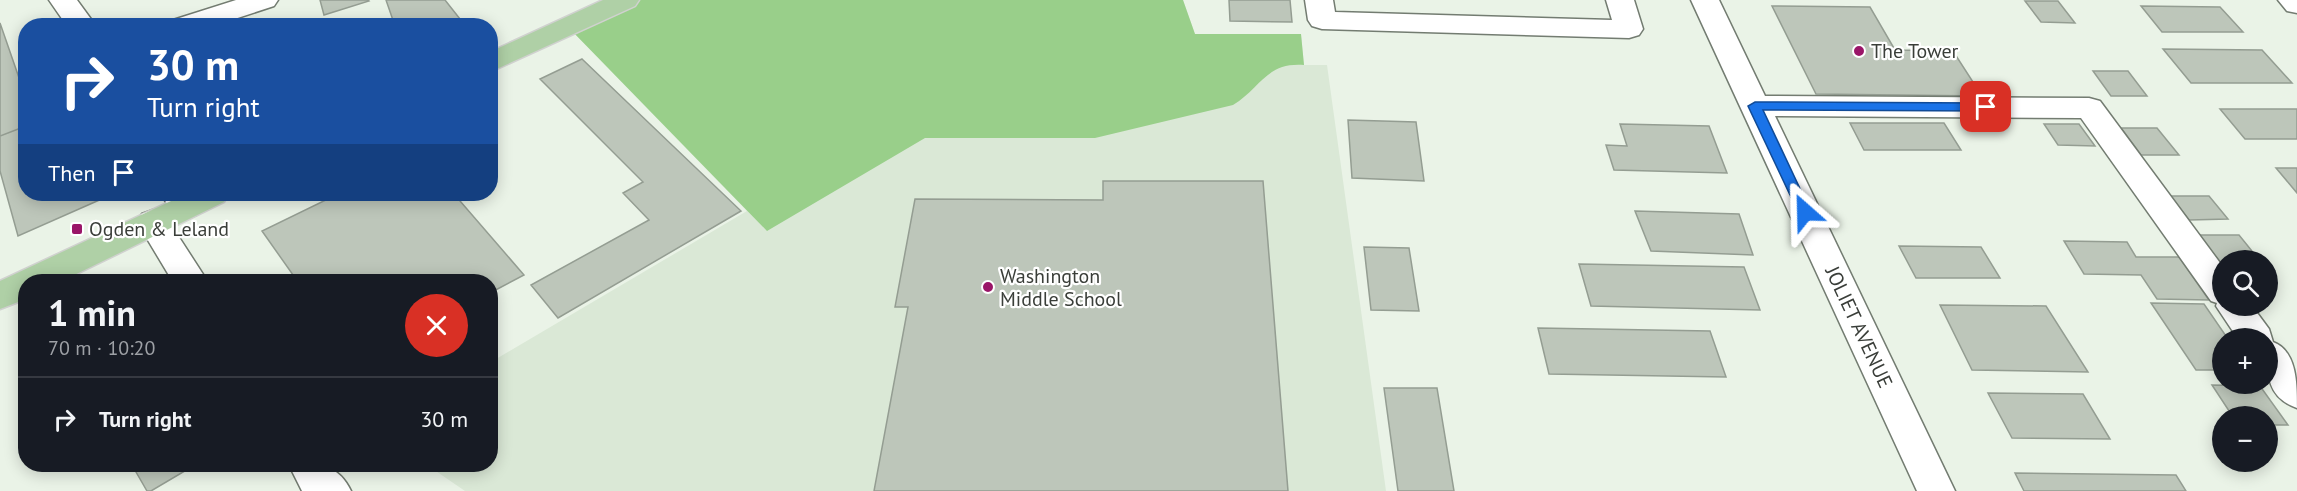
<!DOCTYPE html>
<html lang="en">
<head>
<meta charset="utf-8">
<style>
	:root { --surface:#171b24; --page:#242831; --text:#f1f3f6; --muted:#9ea1a6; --line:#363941 }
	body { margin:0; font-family:"PT Sans",sans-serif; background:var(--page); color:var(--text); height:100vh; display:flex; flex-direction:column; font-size:22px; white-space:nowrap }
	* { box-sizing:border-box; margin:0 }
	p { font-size:20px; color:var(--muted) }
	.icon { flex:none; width:33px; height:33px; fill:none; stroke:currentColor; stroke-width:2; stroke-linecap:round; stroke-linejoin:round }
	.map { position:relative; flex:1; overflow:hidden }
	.sheet { position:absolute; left:18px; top:274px; width:480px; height:198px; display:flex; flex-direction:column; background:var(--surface); border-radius:24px; box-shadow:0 3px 15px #0003 }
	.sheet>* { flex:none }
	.guide { position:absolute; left:18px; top:18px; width:480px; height:183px; border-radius:24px; box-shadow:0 3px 15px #0003; background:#1a4fa0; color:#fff; overflow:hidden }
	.controls { position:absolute; left:2212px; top:250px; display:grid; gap:12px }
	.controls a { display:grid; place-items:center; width:66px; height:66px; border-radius:50%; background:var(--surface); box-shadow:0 3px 15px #0003; font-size:30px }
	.pin { position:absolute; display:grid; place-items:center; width:51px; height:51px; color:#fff; margin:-26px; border-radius:12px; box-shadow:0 3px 9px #0006 }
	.me { position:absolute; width:66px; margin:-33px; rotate:335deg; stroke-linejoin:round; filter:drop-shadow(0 0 4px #0008) }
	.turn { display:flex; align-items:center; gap:21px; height:126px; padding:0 30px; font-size:27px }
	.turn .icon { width:78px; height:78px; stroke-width:2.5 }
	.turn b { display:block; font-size:42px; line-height:51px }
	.then { display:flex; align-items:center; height:57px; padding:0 30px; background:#0003; gap:12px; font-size:22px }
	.round { display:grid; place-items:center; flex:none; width:63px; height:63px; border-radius:32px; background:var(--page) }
	.head { display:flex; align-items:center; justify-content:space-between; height:102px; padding:0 30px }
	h1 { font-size:36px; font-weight:600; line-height:45px }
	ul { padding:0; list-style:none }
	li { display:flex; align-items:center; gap:18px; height:84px; padding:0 30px; border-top:2px solid var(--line) }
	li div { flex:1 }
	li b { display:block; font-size:22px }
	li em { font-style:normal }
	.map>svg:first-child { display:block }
	.built { fill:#dae8d6 }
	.green { fill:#99cf8a }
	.building { fill:#bdc6ba; stroke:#949d92; stroke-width:1.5 }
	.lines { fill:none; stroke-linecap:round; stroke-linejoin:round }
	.minor-casing { stroke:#737c71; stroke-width:3 }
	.major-casing { stroke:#d0d1cf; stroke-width:3 }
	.minor { fill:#fff; fill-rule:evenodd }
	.major { fill:#afd0a6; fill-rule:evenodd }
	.route { fill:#1a73e8; stroke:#114b97; stroke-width:1.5 }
	.poi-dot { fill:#9a1568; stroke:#fff; stroke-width:2 }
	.labels { text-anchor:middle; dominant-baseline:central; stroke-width:4.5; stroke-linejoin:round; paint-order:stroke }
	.poi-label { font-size:20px; fill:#3a3e39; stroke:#fff; text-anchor:start }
	.street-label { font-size:20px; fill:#3a3e39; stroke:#fff }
</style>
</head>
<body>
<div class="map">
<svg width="2297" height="491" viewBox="0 0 2297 491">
	<rect width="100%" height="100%" fill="#eaf3e7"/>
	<!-- built -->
	<path class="built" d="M1183 0 1195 34H1301L1304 65H1327L1386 491H465L427 465H490L491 362 747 211 571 30Z"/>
	<!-- green -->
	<path class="green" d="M635 0H1183L1195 34H1301L1304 65C1266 62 1261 88 1233 105L1095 138H925L767 231 571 30Z"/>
	<!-- building -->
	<path class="building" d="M320 0H368L369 1 324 15Z
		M386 0H445L460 19 446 26H395Z
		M1229 0H1290L1292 22 1230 21Z
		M2025 1H2058L2075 23 2041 22Z
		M1772 6 1870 7 1895 50 1953 51 1982 96 1816 94Z
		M2141 6 2220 7 2243 32H2162Z
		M0 23 26 98V126L0 136Z
		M2163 49 2262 50 2292 83H2191Z
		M582 59 741 211 558 318 531 285 649 220 623 193 643 182 540 79Z
		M2093 71H2128L2147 96H2111Z
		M2220 109H2297V139H2245Z
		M1348 120 1416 122 1424 181 1352 178Z
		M1850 123H1944L1961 150H1864Z
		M1620 124 1709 126 1727 173 1614 170 1606 145 1627 146Z
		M2044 124H2079L2095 146 2058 145Z
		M26 126V194H113L18 236 0 171V136Z
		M2121 128H2157L2179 155H2141Z
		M2276 168H2297V193Z
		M1103 181H1263L1288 491H874L908 307H895L915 199 1103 200Z
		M338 194H454L524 275 490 293V282H453L447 275 435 282H298L262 231Z
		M2170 196H2209L2228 219 2189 220Z
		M1635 211 1739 214 1753 255 1651 251Z
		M2199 235H2239L2260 261H2223V267Z
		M2064 241 2127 242 2136 257H2179L2209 300 2157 299 2141 275 2084 274Z
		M1899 246 1981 247 2000 278H1916Z
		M1364 247 1409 248 1419 311 1371 310Z
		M1579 264 1744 267 1760 310 1591 306Z
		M2151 303 2204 304 2228 339H2223V370H2196Z
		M1940 305 2046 306 2088 372 1972 370Z
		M1538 328 1710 331 1726 377 1549 374Z
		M2212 385 2260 386 2288 425H2268V417H2233Z
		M1384 388H1437L1454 491H1398Z
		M1988 393 2083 394 2110 439 2012 438Z
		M132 465H195L151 491H147Z
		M2015 473 2176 475 2186 491H2024Z"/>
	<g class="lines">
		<!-- minor casing -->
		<g class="minor-casing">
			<path id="minor" d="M49 0H77L96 26H67Z
				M236 0H278L274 6 213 26H169L173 20Z
				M1305 0H1333L1335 12 1612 20 1606 0H1634L1643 29 1639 35 1629 38 1322 29 1312 26 1308 20Z
				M1691 0H1719L1765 96 2089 98 2100 101 2223 267V306H2252L2269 329 2273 342C2297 351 2297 384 2297 408 2263 396 2268 369 2268 339H2238L2216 306 2217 303 2211 301 2081 118 1775 116 1955 491H1917Z
				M2278 0H2297V13L2287 11Z
				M161 194H193L201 207 196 215 185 219 174 215Z
				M153 210 164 214 208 282H173L137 222 142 214Z
				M289 465C318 465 337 462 351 491H302Z"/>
		</g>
		<!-- major casing -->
		<g class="major-casing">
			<path id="major" d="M603 0H639L635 6 490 72V52Z
				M186 194H229L224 202 60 282H26V299L0 309V281Z"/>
		</g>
		<!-- minor -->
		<use href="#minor" class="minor"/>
		<!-- major -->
		<use href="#major" class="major"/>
	</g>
	<!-- route -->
	<path class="route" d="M1755 102 1986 103 1992 107 1986 111 1763 110 1811 212 1805 217 1798 212 1748 106Z"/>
	<!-- markers -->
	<g class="poi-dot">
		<circle cx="1859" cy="51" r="6"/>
		<rect x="71" y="223" width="12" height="12" rx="3"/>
		<circle cx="988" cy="287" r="6"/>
	</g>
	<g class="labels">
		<!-- poi labels -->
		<g class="poi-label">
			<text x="1871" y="51">The Tower</text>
			<text x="89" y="229">Ogden &amp; Leland</text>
			<text x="1000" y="276">Washington<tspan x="1000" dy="23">Middle School</tspan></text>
		</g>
		<!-- street labels -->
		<g class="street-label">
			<text transform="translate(1859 327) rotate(65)">JOLIET AVENUE</text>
		</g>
	</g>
</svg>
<div class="controls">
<a><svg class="icon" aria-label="search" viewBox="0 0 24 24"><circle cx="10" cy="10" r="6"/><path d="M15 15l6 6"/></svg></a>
<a>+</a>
<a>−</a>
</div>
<div class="pin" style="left:1986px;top:107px;background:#d93025"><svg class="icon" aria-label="arrive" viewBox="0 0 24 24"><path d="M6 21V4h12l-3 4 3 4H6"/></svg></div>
<svg class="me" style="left:1805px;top:212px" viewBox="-20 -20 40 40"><path d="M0-17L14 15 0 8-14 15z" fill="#1a73e8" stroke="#fff" stroke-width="4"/></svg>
<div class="guide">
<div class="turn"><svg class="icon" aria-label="right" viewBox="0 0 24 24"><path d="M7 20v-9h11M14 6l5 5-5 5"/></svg><div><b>30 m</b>Turn right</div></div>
<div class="then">Then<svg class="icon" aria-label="arrive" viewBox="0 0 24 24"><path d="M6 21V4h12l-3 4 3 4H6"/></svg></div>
</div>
<section class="sheet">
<div class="head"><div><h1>1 min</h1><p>70 m · 10:20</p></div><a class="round" style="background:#d93025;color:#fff"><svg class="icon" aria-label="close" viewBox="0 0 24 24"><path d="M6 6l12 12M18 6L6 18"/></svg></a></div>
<ul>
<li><svg class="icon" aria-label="right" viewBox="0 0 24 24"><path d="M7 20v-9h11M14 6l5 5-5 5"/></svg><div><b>Turn right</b></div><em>30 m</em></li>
</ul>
</section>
</div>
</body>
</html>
